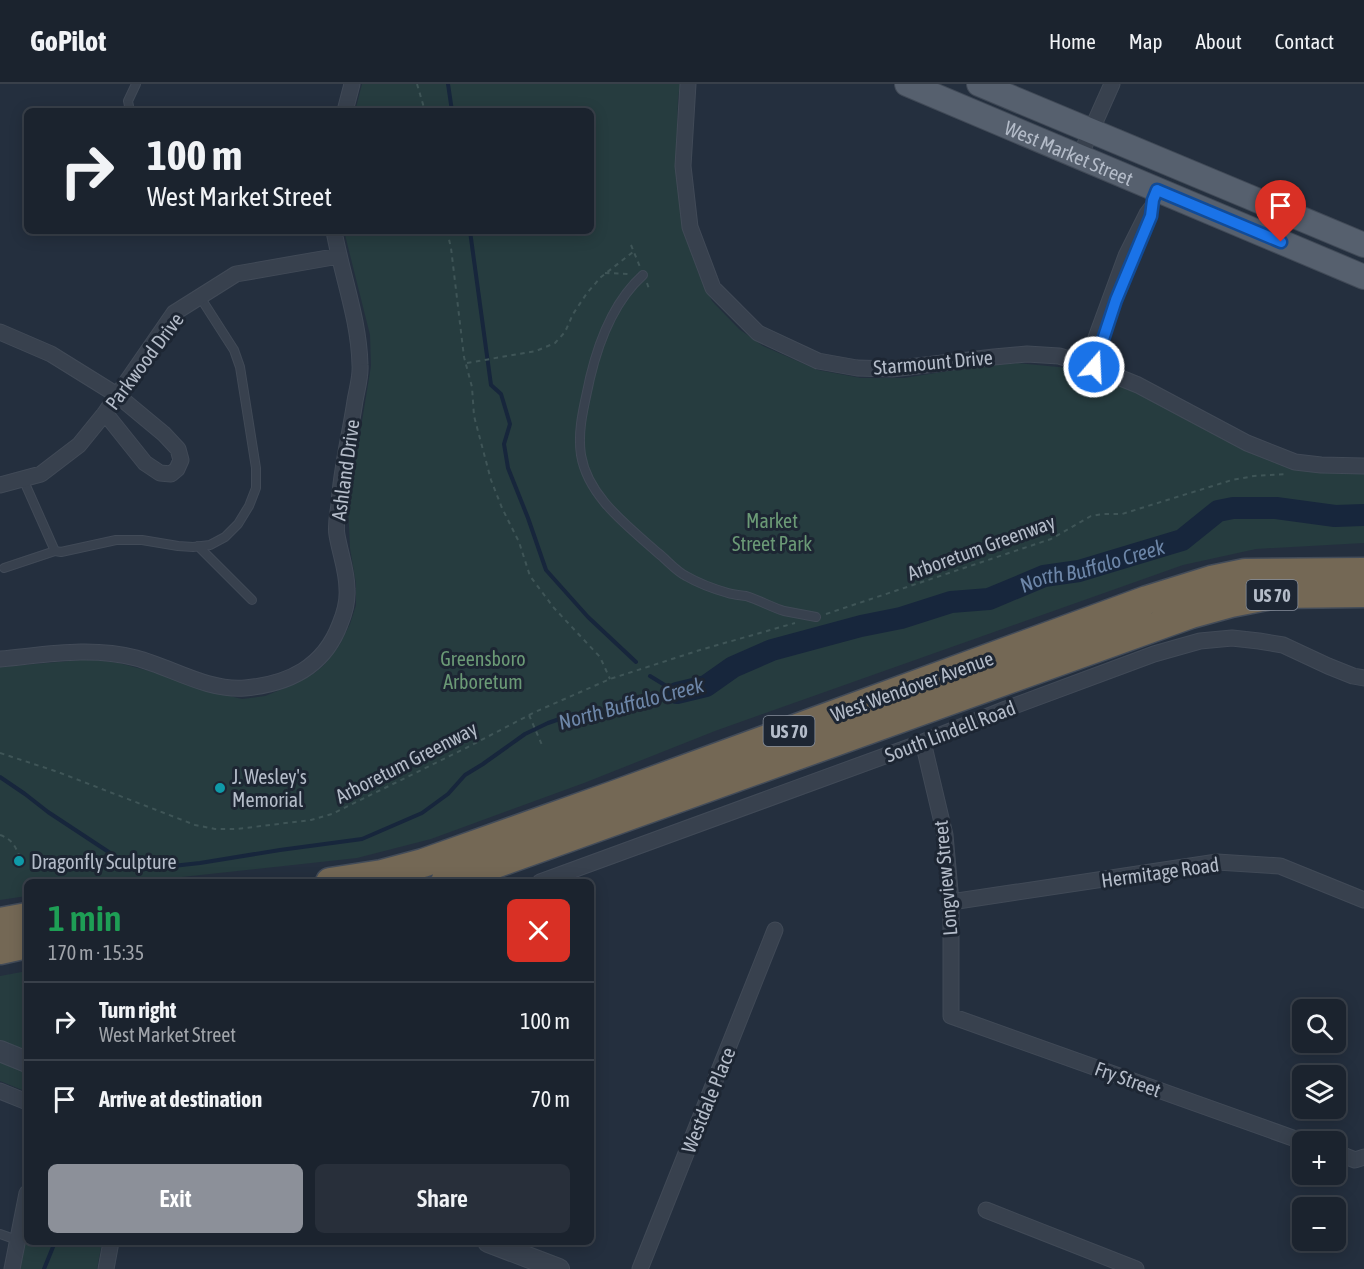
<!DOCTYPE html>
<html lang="en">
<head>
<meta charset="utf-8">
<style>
	:root { --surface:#1b232e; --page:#282f3a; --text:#f1f3f6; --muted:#a0a4aa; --line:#39404a; --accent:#8c9099 }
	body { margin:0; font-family:"Asap Condensed",sans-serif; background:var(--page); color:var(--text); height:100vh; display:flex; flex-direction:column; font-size:22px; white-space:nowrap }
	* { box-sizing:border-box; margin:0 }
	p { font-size:20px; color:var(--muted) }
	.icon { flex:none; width:33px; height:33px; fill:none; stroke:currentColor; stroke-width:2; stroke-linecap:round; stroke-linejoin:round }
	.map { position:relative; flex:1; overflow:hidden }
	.sheet { position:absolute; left:24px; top:795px; width:570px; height:366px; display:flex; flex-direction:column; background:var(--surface); border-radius:9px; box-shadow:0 3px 15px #0003,0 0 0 2px var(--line) }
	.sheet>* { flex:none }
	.guide { position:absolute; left:24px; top:24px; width:570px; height:126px; border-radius:9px; box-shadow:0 3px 15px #0003,0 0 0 2px var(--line); background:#1b232e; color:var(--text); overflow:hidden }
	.fabs { position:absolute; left:1292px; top:915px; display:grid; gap:12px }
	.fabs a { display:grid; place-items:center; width:54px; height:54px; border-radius:9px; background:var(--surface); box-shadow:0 3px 15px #0003,0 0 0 2px var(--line); font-size:30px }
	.pin { position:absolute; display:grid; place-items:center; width:51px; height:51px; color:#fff; margin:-62px -26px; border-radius:50% 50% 50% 0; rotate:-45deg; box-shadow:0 0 6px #0007 }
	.pin .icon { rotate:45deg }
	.me { position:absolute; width:66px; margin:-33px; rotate:19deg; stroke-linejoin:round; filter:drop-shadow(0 0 4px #0008) }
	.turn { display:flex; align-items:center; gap:21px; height:126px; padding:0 24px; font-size:27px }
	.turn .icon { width:78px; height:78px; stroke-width:2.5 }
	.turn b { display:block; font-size:42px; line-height:51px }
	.round { display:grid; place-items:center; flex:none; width:63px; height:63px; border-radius:9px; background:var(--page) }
	.overview { display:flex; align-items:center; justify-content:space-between; height:102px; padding:0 24px }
	h1 { font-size:36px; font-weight:600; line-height:45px; color:#1e9e55 }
	.primary-button { display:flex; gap:12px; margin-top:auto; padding:12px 24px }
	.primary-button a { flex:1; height:69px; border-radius:9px; background:var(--accent); color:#fff; font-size:24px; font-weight:600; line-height:69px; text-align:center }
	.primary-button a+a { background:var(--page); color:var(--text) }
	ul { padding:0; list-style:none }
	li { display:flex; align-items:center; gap:18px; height:78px; padding:0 24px; border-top:2px solid var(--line) }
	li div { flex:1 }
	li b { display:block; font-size:22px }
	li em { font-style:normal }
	header { display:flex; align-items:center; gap:36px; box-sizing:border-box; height:84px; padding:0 30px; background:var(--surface); border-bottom:2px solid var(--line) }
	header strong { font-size:28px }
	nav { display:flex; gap:33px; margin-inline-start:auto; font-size:21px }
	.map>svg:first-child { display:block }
	.green { fill:#263c3f }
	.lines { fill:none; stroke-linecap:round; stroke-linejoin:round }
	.stream { stroke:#17263c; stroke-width:4 }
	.river { stroke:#17263c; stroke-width:22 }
	.service-casing { stroke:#414a57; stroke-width:10 }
	.minor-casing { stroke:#414a57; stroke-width:17 }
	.tertiary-casing { stroke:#414a57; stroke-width:22 }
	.primary-casing { stroke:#414a57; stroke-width:26 }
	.motorway-casing { stroke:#434c59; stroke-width:31 }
	.path { stroke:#3f5557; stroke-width:2; stroke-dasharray:4.5 4.5; stroke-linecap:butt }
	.service { stroke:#38414e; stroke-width:8 }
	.minor { stroke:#38414e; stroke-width:15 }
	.tertiary { stroke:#38414e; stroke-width:20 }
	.primary { stroke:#56606e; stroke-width:24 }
	.motorway { stroke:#746855; stroke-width:28 }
	.route-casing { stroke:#114b97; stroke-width:15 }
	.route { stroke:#1a73e8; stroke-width:10 }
	.culture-dot { fill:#0f9aa8; stroke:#1d2633; stroke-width:2 }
	.labels { text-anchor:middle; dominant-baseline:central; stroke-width:6; stroke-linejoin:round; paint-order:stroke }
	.shield { fill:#1d2633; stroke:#878f9c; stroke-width:1.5 }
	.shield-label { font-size:18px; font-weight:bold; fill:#b4bcc9 }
	.street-label { font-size:20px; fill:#b4bcc9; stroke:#1d2633 }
	.park-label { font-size:20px; fill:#6b9a76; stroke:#1d2633 }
	.poi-label { font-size:20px; fill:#b4bcc9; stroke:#1d2633; text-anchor:start }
	.water-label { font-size:21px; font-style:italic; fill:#6d86a8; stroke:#1d2633 }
</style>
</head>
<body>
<header>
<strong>GoPilot</strong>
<nav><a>Home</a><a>Map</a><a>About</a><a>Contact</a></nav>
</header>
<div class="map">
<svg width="1364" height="1185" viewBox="0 0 1364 1185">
	<rect width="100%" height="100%" fill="#242f3e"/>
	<!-- green -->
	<path class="green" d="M362 0H680L678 15 676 79 684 143 698 188 712 217 739 245 763 262 818 286 861 294H904L967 284 1017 279 1079 285 1140 310 1240 364 1288 381 1315 387 1351 389 1364 388V459L1256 465 1183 481 715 647 584 699 431 755 357 774 136 798H27V812L0 816V583L92 575 119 579 153 588 197 604 242 615 265 612 295 600 313 590 324 581 339 562 350 540 356 521V500L350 464 348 422 371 282 370 251 344 147H591V27H355Z
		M27 887V1008L0 997V892Z
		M27 1150V1158H102L97 1185H20Z"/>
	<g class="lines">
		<!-- stream -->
		<path class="stream" d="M448 0 452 27
			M470 147 491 301 501 310 510 340 504 360 508 384 528 434 546 486 588 533 636 578
			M650 592 676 608
			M0 693 25 710 48 728 136 786 200 779 280 766 362 755 422 729 448 710 465 691 483 680 525 650 548 639 574 630H599L677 609
			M44 1185 55 1158"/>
		<!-- river -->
		<path class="river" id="s1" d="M677 609 706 602 733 583 772 566 861 542 901 534 951 518 989 515 1044 492 1079 487 1182 456 1218 427 1233 424H1276L1335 432 1364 431"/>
		<!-- service casing -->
		<g class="service-casing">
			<path id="service" d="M130 27 128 17 136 0
				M643 191C614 217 599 256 590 294 585 319 577 345 581 371 588 413 628 442 658 469 667 476 676 487 686 492 698 499 714 505 728 509 734 511 740 511 746 512 759 516 771 523 784 527 795 529 805 531 816 533
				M1083 279 1123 170 1144 128 1153 116 1157 107
				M1094 283 1116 216 1151 132 1153 116
				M23 395 55 467 61 468 116 456H142L178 462 193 463 210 461 225 453 238 440 249 422 256 404V384L240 283 234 266 200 213
				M198 462 252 516
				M4 484 55 467
				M0 1150 17 1156"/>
		</g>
		<!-- minor casing -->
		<g class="minor-casing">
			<path id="minor" d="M688 0 683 82 690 143 713 204 758 249 818 277 857 284 892 285 994 273 1027 270 1059 272 1086 280 1138 301 1247 359 1295 378 1321 381 1364 382
				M345 27 352 0
				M1079 74 1112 0
				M0 248 51 270 117 311 164 350 178 365 181 376 177 385 171 390 160 389 145 379 105 329
				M0 401 41 390 79 361 105 329 174 229 236 190 339 172
				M0 575C45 571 90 562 136 574 171 583 207 607 245 604 289 600 324 583 340 540 345 528 348 518 347 505 347 487 340 469 337 451 335 441 338 430 339 420 341 385 350 351 355 317 357 305 361 292 360 281 359 235 342 192 334 147
				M923 658 945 751 951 818V932L1304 1058
				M540 798 923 658 1006 625 1154 570 1200 557 1232 554 1259 557 1283 561 1328 582 1353 592 1364 594
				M951 818 1217 778 1280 782 1364 816
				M0 1007 27 1018
				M1335 1068 1355 1076 1364 1073
				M986 1126 1136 1185
				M12 1185 27 1109
				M106 1185 111 1158
				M640 1185 775 846"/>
		</g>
		<!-- tertiary casing -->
		<g class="tertiary-casing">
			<path id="tertiary" d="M0 967 27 978
				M488 1158 559 1185"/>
		</g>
		<!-- primary casing -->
		<g class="primary-casing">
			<g id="primary">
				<path id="s2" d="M907 0 1364 193"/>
				<path d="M979 0 1364 161"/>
			</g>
		</g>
		<!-- motorway casing -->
		<g class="motorway-casing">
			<path id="motorway" d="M330 798 382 790 423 779 614 711 1147 516 1211 496 1245 489 1364 488
				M445 798 1191 530 1231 519 1277 510 1364 509
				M0 838 27 833
				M0 866 27 860"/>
		</g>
		<!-- path -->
		<path class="path" d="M417 0 425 27
			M447 147 451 164 464 273 472 303 474 332 491 396 502 424 519 458 530 492 554 524 600 573 610 595
			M631 161 640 183
			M605 189 630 190
			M647 199 649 205
			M467 279 536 267 555 259 565 248 573 230 587 209 601 193 633 168
			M826 530 1051 455 1091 432 1103 430H1122L1232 396 1254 392 1286 390
			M529 631 542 661
			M0 669 58 688 195 741 215 745H237L311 736 332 730 466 664 535 628 610 595 700 566 795 539
			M0 751C12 755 16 763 20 774"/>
		<!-- service -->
		<use href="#service" class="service"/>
		<!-- minor -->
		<use href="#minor" class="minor"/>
		<!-- tertiary -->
		<use href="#tertiary" class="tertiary"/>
		<!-- primary -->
		<use href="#primary" class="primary"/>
		<!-- motorway -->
		<use href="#motorway" class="motorway"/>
	</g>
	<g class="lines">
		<!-- route casing -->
		<g class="route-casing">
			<path id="route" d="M1094 283 1116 216 1151 132 1153 116 1157 106 1281 158"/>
		</g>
		<!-- route -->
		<use href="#route" class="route"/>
	</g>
	<!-- markers -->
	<g class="culture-dot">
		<circle cx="220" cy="704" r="6"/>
		<circle cx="19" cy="777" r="6"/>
	</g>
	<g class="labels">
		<!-- shield labels -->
		<g class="shield">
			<rect x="1246.5" y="496" width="51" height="30" rx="4.5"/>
			<rect x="763.5" y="632" width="51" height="30" rx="4.5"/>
		</g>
		<g class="shield-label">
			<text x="1272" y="511">US 70</text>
			<text x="789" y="647">US 70</text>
		</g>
		<!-- street labels -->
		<g class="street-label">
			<text stroke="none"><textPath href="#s2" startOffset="176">West Market Street</textPath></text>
			<text transform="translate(144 277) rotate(-53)">Parkwood Drive</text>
			<text transform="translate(933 278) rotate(-5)">Starmount Drive</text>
			<text transform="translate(345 386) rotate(-82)">Ashland Drive</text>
			<text transform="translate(981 463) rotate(-20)">Arboretum Greenway</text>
			<text transform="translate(912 602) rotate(-20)">West Wendover Avenue</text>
			<text transform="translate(950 647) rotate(-21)">South Lindell Road</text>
			<text transform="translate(406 678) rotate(-27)">Arboretum Greenway</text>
			<text transform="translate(1160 788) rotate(-8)">Hermitage Road</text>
			<text transform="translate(945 794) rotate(-95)">Longview Street</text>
			<text transform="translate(1128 995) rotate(20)">Fry Street</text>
			<text transform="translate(708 1016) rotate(-68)">Westdale Place</text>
		</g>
		<!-- park labels -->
		<g class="park-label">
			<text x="772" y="436">Market<tspan x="772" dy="23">Street Park</tspan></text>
			<text x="483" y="574">Greensboro<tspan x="483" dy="23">Arboretum</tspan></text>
		</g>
		<!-- poi labels -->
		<g class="poi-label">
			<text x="232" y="692">J. Wesley's<tspan x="232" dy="23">Memorial</tspan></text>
			<text x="31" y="777">Dragonfly Sculpture</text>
		</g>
		<!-- water labels -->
		<g class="water-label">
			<text stroke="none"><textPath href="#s1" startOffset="438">North Buffalo Creek</textPath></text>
			<text transform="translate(631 619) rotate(-15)">North Buffalo Creek</text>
		</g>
	</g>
</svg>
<div class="fabs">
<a><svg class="icon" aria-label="search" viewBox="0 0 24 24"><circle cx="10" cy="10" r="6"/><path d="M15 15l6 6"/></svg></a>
<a><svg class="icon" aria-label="layers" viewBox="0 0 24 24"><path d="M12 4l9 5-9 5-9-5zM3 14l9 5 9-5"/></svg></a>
<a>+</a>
<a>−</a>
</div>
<div class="pin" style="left:1281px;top:158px;background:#d93025"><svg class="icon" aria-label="arrive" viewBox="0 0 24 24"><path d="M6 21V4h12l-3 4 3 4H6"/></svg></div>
<svg class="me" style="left:1094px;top:283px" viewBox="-20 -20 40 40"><circle r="17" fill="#1a73e8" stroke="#fff" stroke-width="3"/><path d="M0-11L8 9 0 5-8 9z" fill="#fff"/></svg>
<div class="guide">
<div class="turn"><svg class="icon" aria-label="right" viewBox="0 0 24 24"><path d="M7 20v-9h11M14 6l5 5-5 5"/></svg><div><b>100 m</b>West Market Street</div></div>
</div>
<section class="sheet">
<div class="overview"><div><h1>1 min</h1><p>170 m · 15:35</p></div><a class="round" style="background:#d93025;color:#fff"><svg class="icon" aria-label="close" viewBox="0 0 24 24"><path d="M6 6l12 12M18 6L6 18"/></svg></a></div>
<ul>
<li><svg class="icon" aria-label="right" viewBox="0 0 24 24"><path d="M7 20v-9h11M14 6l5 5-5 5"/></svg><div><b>Turn right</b><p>West Market Street</p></div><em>100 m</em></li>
<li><svg class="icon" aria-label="arrive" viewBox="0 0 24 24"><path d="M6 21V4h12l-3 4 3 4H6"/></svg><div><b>Arrive at destination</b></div><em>70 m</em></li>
</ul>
<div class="primary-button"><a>Exit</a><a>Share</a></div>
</section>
</div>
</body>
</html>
